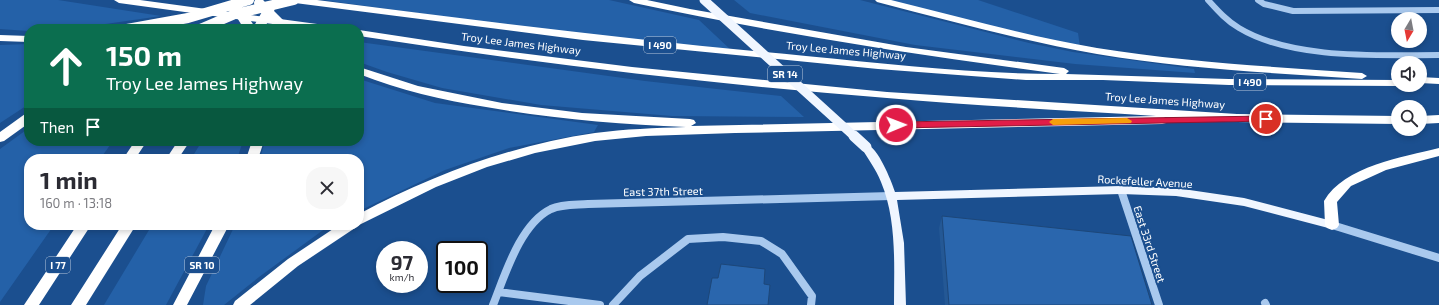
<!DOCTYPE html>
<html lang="en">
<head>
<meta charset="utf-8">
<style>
	:root { --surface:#fff; --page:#f7f7f7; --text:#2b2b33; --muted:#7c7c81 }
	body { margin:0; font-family:"Exo 2",sans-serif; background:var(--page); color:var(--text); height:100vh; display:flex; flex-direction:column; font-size:15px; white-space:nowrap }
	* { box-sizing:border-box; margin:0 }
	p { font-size:13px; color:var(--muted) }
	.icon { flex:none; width:22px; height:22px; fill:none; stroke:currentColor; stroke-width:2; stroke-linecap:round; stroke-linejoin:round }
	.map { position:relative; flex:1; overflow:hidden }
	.panel { position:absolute; left:24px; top:154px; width:340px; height:76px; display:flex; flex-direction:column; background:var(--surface); border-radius:16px; box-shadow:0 2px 6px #0003 }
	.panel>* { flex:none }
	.hud { position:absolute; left:24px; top:24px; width:340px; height:122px; border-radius:16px; box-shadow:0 2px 6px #0003; background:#0b6e4f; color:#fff; overflow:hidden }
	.needle { width:26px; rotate:190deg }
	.tools { position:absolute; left:1391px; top:12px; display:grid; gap:8px }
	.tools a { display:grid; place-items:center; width:36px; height:36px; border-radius:50%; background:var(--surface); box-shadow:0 2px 6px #0003; font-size:20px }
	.speed { position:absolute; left:376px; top:241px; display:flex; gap:8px; font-size:20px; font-weight:700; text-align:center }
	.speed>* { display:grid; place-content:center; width:52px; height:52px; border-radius:50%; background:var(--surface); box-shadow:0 2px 6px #0003; line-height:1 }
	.speed small { font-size:10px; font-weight:400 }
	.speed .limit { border:2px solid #111; border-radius:6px; background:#fff; color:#111 }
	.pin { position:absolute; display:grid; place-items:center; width:34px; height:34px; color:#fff; margin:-17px; border:2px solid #fff; border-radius:50%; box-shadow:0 1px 4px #0007 }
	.me { position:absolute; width:44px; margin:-22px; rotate:89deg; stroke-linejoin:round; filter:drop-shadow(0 0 3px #0008) }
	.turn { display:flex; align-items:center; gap:14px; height:84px; padding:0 16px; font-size:18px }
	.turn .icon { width:52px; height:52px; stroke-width:2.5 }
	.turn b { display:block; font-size:28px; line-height:34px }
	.then { display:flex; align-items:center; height:38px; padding:0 16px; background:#0003; gap:8px; font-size:15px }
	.round { display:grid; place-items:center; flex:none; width:42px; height:42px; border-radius:16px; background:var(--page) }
	.headline { display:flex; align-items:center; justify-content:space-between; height:68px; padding:0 16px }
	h1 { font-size:24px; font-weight:700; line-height:30px }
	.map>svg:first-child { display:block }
	.green { fill:#2461a8 }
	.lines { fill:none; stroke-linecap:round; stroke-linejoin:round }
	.minor-far1 { stroke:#a9c9ee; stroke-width:6 }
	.minor { stroke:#a9c9ee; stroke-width:8 }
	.major { fill:#f0f6ff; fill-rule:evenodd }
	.highway { fill:#fff; fill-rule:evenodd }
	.major-bridge-far1 { stroke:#f0f6ff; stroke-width:9 }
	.major-bridge { stroke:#f0f6ff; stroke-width:11 }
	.highway-bridge { stroke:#fff; stroke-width:10 }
	.wall { fill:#245895 }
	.building { fill:#2a66ad; stroke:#1d4779 }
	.route { fill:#e11d48; stroke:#92132f }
	.slow { fill:#f59e0b }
	.labels { text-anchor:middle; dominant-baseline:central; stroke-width:4; stroke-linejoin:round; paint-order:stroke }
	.shield { fill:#1b4f8f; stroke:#bbcadd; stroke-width:1 }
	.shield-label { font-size:10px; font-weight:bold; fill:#fff }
	.street-label { font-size:11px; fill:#fff; stroke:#1b4f8f }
</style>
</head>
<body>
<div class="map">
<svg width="1439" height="305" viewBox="0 0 1439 305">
	<rect width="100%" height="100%" fill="#1b4f8f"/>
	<!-- green -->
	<path class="green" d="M0 0H58L161 16 71 29H29L28 31 0 29Z
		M322 0H609L699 20 732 51 536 29Z
		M734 0H860L1029 43 1073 52 1194 69 1195 73 1075 64 915 45 750 13Z
		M880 0H978L1078 33 1080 47Z
		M359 42 645 81 781 96 804 117 672 116 541 105 442 88 387 72 359 62Z
		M29 44V104L0 123V45Z
		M359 79 435 103 598 125 594 132 509 148 445 170 359 211V159H260L265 141H359Z
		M29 128V141H113L100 159H29V225H54L0 302V149Z
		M202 141H243L237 159H191Z
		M152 225H209L166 305H104Z
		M235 225H330L259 277 224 305H203L206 286Z"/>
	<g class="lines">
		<!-- minor-far1 -->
		<path class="minor-far1" d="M1208 0C1218 11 1227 21 1239 28 1292 60 1379 55 1439 55
			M1258 0 1264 4 1293 11 1439 10"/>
		<!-- minor -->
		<path class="minor" d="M1121 190 1159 305
			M1332 225 1439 258
			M499 292 600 305
			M1265 303 1266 305
			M493 305C505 275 520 224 551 209 562 204 576 205 588 204L891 196
			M613 305 640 276 688 239 723 237 761 241 782 254 812 296 811 305"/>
		<!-- major -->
		<path class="major" d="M866 144C878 147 891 180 895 192L1121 186 1176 188 1244 198 1332 221 1336 222 1337 225 1336 228 1332 229 1244 206 1176 196 1121 194 897 200 904 243 906 305H894C894 265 897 220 881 182 876 169 868 159 861 147Z"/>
		<!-- highway -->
		<path class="highway" d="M114 0H140L332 26 337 29H310L119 3Z
			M290 0H317C480 21 642 41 806 56 890 64 975 74 1060 74 917 55 775 33 634 3L629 0H647L690 9 906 47 1064 68 1069 71 1066 74 1229 79 1398 80V85H1402L1398 86 1229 85 1103 80H1026L878 69 583 40 295 3Z
			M875 0H891C960 17 1028 36 1097 48 1185 62 1274 67 1362 73L1367 76 1362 79C1274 73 1185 69 1097 54 1023 41 950 21 877 2Z
			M359 30 464 46 632 67 887 92 1237 114 1398 116V124L1237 122 1164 117 1168 120 1166 123 1162 124 735 133 646 136 595 141 535 153 487 167 436 187 359 225V214C432 175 512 145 595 133 625 129 655 128 686 127 619 124 552 119 486 107 442 100 400 90 359 74V67L418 86 502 103 582 113 690 119 694 120 696 123 691 126 1156 116C1067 110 977 106 887 98 710 84 534 63 359 36Z
			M0 35 29 36V42L0 41Z
			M1420 77 1439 78V84L1420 83Z
			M29 113V123L4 141 0 142V132L25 114Z
			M1439 115V123L1420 124V116Z
			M135 141H147L135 159H123Z
			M178 141H190L178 159H166Z
			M252 141H264L258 159H246Z
			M1439 148V156L1386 170 1351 186 1337 202 1339 225 1337 228 1332 230 1327 228 1325 225 1324 201C1344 166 1403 157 1439 148Z
			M77 225H91L39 305H24Z
			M122 225H136L86 305H71Z
			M215 225H229L187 305H173Z
			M339 225H357L355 228 298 266 250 305H233L235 301 288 259Z"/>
		<!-- major-bridge-far1 -->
		<path class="major-bridge-far1" d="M704 0 855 137"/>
		<!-- major-bridge -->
		<path class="major-bridge" d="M854 136 866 147"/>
		<!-- highway-bridge -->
		<path class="highway-bridge" d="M259 3 285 29
			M237 8 250 29
			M127 29 188 18 249 0
			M200 29 235 14 294 0
			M258 29 271 6"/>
	</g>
	<!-- wall -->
	<path class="wall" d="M942 216 1152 305H945L939 228Z"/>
	<!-- building -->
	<path class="building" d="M942 216 1131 236 1152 305H949Z
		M721 264 765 269 764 284 770 285 768 305H707L712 278H718Z"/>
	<!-- route -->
	<path class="route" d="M1266 116 1270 119 1269 121 896 128 891 125 896 122Z"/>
	<!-- slow -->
	<path class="slow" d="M1127 118 1132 121 1131 123 1053 125 1049 122 1053 119Z"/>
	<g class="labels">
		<!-- shield labels -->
		<g class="shield">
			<rect x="644" y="37" width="32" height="16" rx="3"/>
			<rect x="768" y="66" width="34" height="16" rx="3"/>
			<rect x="1234" y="74" width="32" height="16" rx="3"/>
			<rect x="46" y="257" width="24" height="16" rx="3"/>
			<rect x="185" y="257" width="34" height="16" rx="3"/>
		</g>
		<g class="shield-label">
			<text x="660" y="45">I 490</text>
			<text x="785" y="74">SR 14</text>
			<text x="1250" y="82">I 490</text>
			<text x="58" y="265">I 77</text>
			<text x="202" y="265">SR 10</text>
		</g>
		<!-- street labels -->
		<g class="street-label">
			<text transform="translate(521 43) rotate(7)">Troy Lee James Highway</text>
			<text transform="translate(846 50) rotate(5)">Troy Lee James Highway</text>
			<text transform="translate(1165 100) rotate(4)">Troy Lee James Highway</text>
			<text transform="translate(1145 181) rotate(3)">Rockefeller Avenue</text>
			<text transform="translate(663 191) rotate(-1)">East 37th Street</text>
			<text transform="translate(1150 244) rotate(72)">East 33rd Street</text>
		</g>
	</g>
</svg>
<div class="tools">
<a><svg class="needle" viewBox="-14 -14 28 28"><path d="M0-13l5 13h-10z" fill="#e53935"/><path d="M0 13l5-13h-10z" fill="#7c7c81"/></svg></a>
<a><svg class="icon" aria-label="sound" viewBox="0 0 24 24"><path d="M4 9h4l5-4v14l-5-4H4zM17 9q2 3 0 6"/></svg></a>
<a><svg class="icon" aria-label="search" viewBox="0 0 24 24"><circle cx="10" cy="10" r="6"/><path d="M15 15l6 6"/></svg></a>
</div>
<div class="speed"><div>97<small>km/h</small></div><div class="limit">100</div></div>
<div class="pin" style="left:1266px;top:119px;background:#d93025"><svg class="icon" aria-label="arrive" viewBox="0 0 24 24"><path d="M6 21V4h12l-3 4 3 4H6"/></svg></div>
<svg class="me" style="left:896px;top:125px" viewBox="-20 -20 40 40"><circle r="17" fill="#e11d48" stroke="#fff" stroke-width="3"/><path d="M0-11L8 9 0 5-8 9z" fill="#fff"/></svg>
<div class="hud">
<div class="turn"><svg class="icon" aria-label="ahead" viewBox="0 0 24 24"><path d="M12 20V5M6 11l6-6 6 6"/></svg><div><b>150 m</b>Troy Lee James Highway</div></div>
<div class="then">Then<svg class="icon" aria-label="arrive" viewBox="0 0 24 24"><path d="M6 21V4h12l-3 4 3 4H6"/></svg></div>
</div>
<section class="panel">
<div class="headline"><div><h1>1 min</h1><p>160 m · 13:18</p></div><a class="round"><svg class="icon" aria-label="close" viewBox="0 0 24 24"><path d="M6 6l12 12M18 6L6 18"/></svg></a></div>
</section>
</div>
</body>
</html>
